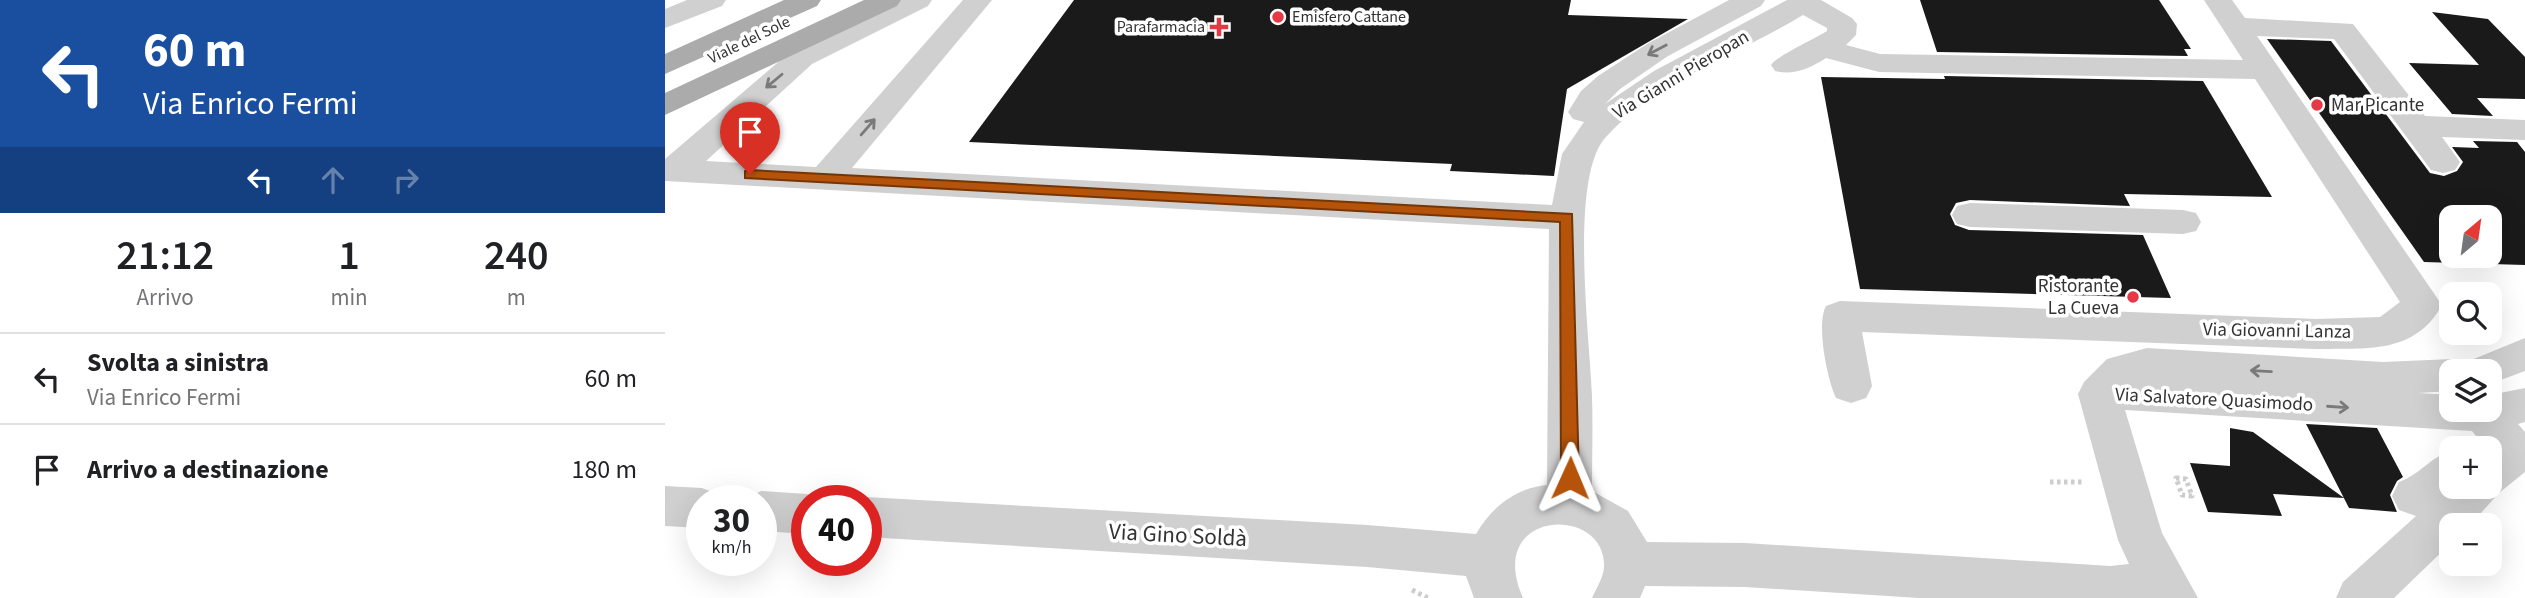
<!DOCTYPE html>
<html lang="it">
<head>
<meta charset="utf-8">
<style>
	:root { --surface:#fff; --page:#f6f6f6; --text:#202124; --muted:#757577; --line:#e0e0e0 }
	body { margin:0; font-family:"Source Sans 3",sans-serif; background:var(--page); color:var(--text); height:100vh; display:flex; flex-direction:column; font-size:26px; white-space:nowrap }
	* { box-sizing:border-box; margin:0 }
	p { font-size:23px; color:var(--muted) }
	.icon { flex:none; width:38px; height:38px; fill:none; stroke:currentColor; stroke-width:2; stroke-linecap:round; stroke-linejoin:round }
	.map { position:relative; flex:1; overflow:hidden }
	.panel { display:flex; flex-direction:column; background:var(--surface); width:665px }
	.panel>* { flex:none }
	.hud { background:#1a4fa0; color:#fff; overflow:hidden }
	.needle { width:46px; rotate:29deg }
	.buttons { position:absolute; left:1774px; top:205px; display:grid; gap:14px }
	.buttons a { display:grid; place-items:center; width:63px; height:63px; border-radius:14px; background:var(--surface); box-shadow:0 7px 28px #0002; font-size:35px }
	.speed { position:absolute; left:21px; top:485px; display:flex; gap:14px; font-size:35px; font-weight:700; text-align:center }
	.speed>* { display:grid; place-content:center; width:91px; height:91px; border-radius:50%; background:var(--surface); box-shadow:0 7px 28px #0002; line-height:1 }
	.speed small { font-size:18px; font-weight:400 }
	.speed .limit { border:10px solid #d22; background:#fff; color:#111 }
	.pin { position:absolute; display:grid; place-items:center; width:60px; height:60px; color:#fff; margin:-72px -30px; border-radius:50% 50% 50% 0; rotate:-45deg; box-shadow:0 0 7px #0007 }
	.pin .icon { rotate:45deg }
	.me { position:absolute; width:77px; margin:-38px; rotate:1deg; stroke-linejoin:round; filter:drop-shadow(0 0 5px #0008) }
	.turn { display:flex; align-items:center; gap:24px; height:147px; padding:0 28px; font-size:32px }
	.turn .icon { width:91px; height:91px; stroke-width:2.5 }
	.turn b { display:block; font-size:49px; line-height:60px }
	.lanes { display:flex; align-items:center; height:66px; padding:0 28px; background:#0003; justify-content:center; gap:35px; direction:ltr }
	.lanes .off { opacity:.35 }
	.eta { display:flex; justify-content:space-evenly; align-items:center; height:119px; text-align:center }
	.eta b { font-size:42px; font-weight:600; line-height:49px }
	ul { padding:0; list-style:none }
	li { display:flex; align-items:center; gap:21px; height:91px; padding:0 28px; border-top:2px solid var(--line) }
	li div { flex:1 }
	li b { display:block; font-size:26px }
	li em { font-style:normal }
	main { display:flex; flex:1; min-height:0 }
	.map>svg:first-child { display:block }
	.building { fill:#1a1a1a; fill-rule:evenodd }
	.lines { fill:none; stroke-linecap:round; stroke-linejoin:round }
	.path { stroke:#cdcdcd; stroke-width:5; stroke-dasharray:3.5 3.5; stroke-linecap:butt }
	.minor { fill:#d0d0d0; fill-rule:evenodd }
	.major { fill:#ababab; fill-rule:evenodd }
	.oneway { stroke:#7a7a7a }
	.route { fill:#b45309; stroke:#753606; stroke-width:2 }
	.poi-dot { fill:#e63946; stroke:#fff; stroke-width:2.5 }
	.labels { text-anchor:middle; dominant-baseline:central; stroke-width:7; stroke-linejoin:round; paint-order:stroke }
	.far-poi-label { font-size:16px; fill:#333; stroke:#fff; text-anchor:start }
	.far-street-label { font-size:16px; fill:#333; stroke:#fff }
	.street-label { font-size:19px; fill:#333; stroke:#fff }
	.poi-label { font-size:19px; fill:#333; stroke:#fff; text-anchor:start }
	.near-street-label { font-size:23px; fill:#333; stroke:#fff }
</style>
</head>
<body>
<main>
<section class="panel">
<div class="hud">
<div class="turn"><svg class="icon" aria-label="left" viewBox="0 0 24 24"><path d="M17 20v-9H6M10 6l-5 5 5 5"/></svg><div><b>60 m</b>Via Enrico Fermi</div></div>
<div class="lanes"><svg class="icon" aria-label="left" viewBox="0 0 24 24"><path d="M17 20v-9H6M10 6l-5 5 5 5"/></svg><svg class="icon off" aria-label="ahead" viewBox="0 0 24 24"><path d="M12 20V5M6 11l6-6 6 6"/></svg><svg class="icon off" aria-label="right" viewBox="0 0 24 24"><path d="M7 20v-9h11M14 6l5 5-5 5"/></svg></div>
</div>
<div class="eta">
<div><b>21:12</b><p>Arrivo</p></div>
<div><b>1</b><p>min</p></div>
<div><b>240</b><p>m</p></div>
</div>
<ul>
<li><svg class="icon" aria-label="left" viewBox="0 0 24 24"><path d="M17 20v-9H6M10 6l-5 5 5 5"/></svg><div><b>Svolta a sinistra</b><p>Via Enrico Fermi</p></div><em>60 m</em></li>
<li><svg class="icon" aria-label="arrive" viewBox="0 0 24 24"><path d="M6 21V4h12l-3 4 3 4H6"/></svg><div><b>Arrivo a destinazione</b></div><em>180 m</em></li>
</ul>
</section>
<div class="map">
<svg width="1860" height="598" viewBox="0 0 1860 598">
	<rect width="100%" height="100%" fill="#fff"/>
	<!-- building -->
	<path class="building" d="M409 0H906L903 15 1023 19 902 89 889 176 785 171 787 164 304 142Z
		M1255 0H1494L1526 49H1519L1523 56 1272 52Z
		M1767 12 1823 19 1860 57V99L1812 98 1828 116 1787 114 1744 63 1814 65Z
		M1602 39 1666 41 1765 173 1779 176 1792 171 1798 162 1787 147 1814 148 1808 141 1852 142 1860 152V265L1759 262ZM1787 217H1825V256H1787Z
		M1279 76 1538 81 1607 197 1459 194 1465 206 1305 200 1291 203 1285 214 1290 225 1304 230 1478 235 1506 298 1195 289 1156 77 1280 79Z
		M1641 424 1712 428 1738 477 1732 481 1725 495 1732 512 1684 508Z
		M1565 428 1588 432 1679 498 1608 494 1617 516 1543 512 1525 463 1565 466Z"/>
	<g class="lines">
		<!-- path -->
		<path class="path" d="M1511 478 1521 479 1527 496 1517 495Z
			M1385 482H1419
			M747 590 763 598"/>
		<!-- minor -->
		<path class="minor" d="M22 0H61L57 6 0 28V9Z
			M231 0H267L263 6 147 64 41 161 151 167 298 0H327L187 168 887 205 897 154 919 122 908 119 903 112 916 91 933 76 982 44 1064 0H1100L1096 6 1003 56 955 89 940 104 989 71 1122 0H1156L1187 18 1192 24 1191 35 1181 45 1215 54 1578 60 1539 0H1567L1580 18 1688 24 1760 116 1860 120V140L1777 137 1795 162 1790 170 1778 173 1766 170 1669 39 1592 36 1777 305C1750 355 1700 348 1651 349L1197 332 1207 386 1201 398 1186 403 1171 398C1162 379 1151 324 1161 306L1175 301 1651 319 1715 317 1735 302 1590 79 1214 72 1161 58C1146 68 1128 76 1110 71L1106 65C1112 56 1149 39 1162 31V28L1138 15C1074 54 990 81 940 138 904 179 925 340 927 396 928 427 927 460 927 491L963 511 982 542 1080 543 1445 566 1464 564 1453 540 1413 394 1419 382 1442 359 1482 348 1718 362 1787 359 1799 363 1860 338V371L1825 384V371H1787V391L1753 393 1787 395V410H1825V395L1860 388V422L1853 424 1860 432V472L1834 493 1805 525H1787V542L1729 598H1671L1678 582 1751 516 1734 510 1727 496 1734 482C1754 475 1766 457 1787 450V486H1825V448H1821L1807 431 1460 410 1497 533 1533 598H1254L1080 587 980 586 975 598H927C931 589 938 578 939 568 943 504 818 508 858 598H809L801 576 702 567 201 537V500H191L201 497 702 525 811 534C827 507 850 488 882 485L884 229 0 181V159L125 52Z
			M1305 203 1518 210 1531 213 1536 222 1531 231 1518 234 1305 227 1292 224 1287 215 1292 206Z
			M0 486 37 488 53 494 56 500H37V528L0 526Z
			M96 491 142 494 159 500H142V534L96 531V500H78Z"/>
		<!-- major -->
		<path class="major" d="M119 0H156L152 6 0 74V54Z
			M199 0H236L232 6 0 115V93Z"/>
	</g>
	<!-- one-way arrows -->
	<defs><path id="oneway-shaft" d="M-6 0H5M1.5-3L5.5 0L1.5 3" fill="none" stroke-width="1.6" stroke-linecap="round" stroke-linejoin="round" transform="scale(1.75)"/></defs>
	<g class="oneway">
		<use href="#oneway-shaft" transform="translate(992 50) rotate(152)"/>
		<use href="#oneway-shaft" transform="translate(109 81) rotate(140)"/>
		<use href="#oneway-shaft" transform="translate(203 127) rotate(-49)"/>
		<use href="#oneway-shaft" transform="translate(1596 371) rotate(-177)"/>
		<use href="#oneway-shaft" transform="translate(1673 407) rotate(4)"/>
	</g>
	<!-- route -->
	<path class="route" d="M85 170 907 214 914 478 912 484H899L896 478 895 222 80 178V171Z"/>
	<!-- markers -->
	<g class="poi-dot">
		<circle cx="613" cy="17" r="7"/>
		<path d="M550.5 16.5h7v7h7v7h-7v7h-7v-7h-7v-7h7z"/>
		<circle cx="1652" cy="105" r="7"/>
		<circle cx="1468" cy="297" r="7"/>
	</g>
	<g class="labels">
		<!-- far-poi labels -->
		<g class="far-poi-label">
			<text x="627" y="17">Emisfero Cattane</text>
			<text x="540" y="27" text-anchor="end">Parafarmacia</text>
		</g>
		<!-- far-street labels -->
		<g class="far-street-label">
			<text transform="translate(84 40) rotate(-26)">Viale del Sole</text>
		</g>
		<!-- street labels -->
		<g class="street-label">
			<text transform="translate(1016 75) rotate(-31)">Via Gianni Pieropan</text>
			<text transform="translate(1612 331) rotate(1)">Via Giovanni Lanza</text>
			<text transform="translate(1549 400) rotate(3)">Via Salvatore Quasimodo</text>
		</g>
		<!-- poi labels -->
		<g class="poi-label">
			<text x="1666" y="105">Mar Picante</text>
			<text x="1454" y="286" text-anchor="end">Ristorante<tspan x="1454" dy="22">La Cueva</tspan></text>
		</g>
		<!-- near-street labels -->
		<g class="near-street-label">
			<text transform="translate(513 535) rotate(3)">Via Gino Soldà</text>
		</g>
	</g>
</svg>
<div class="buttons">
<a><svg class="needle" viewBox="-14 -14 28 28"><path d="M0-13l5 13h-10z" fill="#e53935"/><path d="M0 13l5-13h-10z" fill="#757577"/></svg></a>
<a><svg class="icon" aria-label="search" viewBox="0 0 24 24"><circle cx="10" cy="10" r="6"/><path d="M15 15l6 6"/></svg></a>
<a><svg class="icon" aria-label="layers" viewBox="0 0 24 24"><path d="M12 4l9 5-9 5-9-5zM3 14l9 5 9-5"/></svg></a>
<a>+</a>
<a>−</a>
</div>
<div class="speed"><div>30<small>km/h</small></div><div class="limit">40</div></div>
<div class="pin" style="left:85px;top:174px;background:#d93025"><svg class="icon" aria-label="arrive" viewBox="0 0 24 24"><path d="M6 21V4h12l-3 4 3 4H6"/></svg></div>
<svg class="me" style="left:905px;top:478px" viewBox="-20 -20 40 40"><path d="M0-17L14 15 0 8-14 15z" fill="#b45309" stroke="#fff" stroke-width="4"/></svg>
</div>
</main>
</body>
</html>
